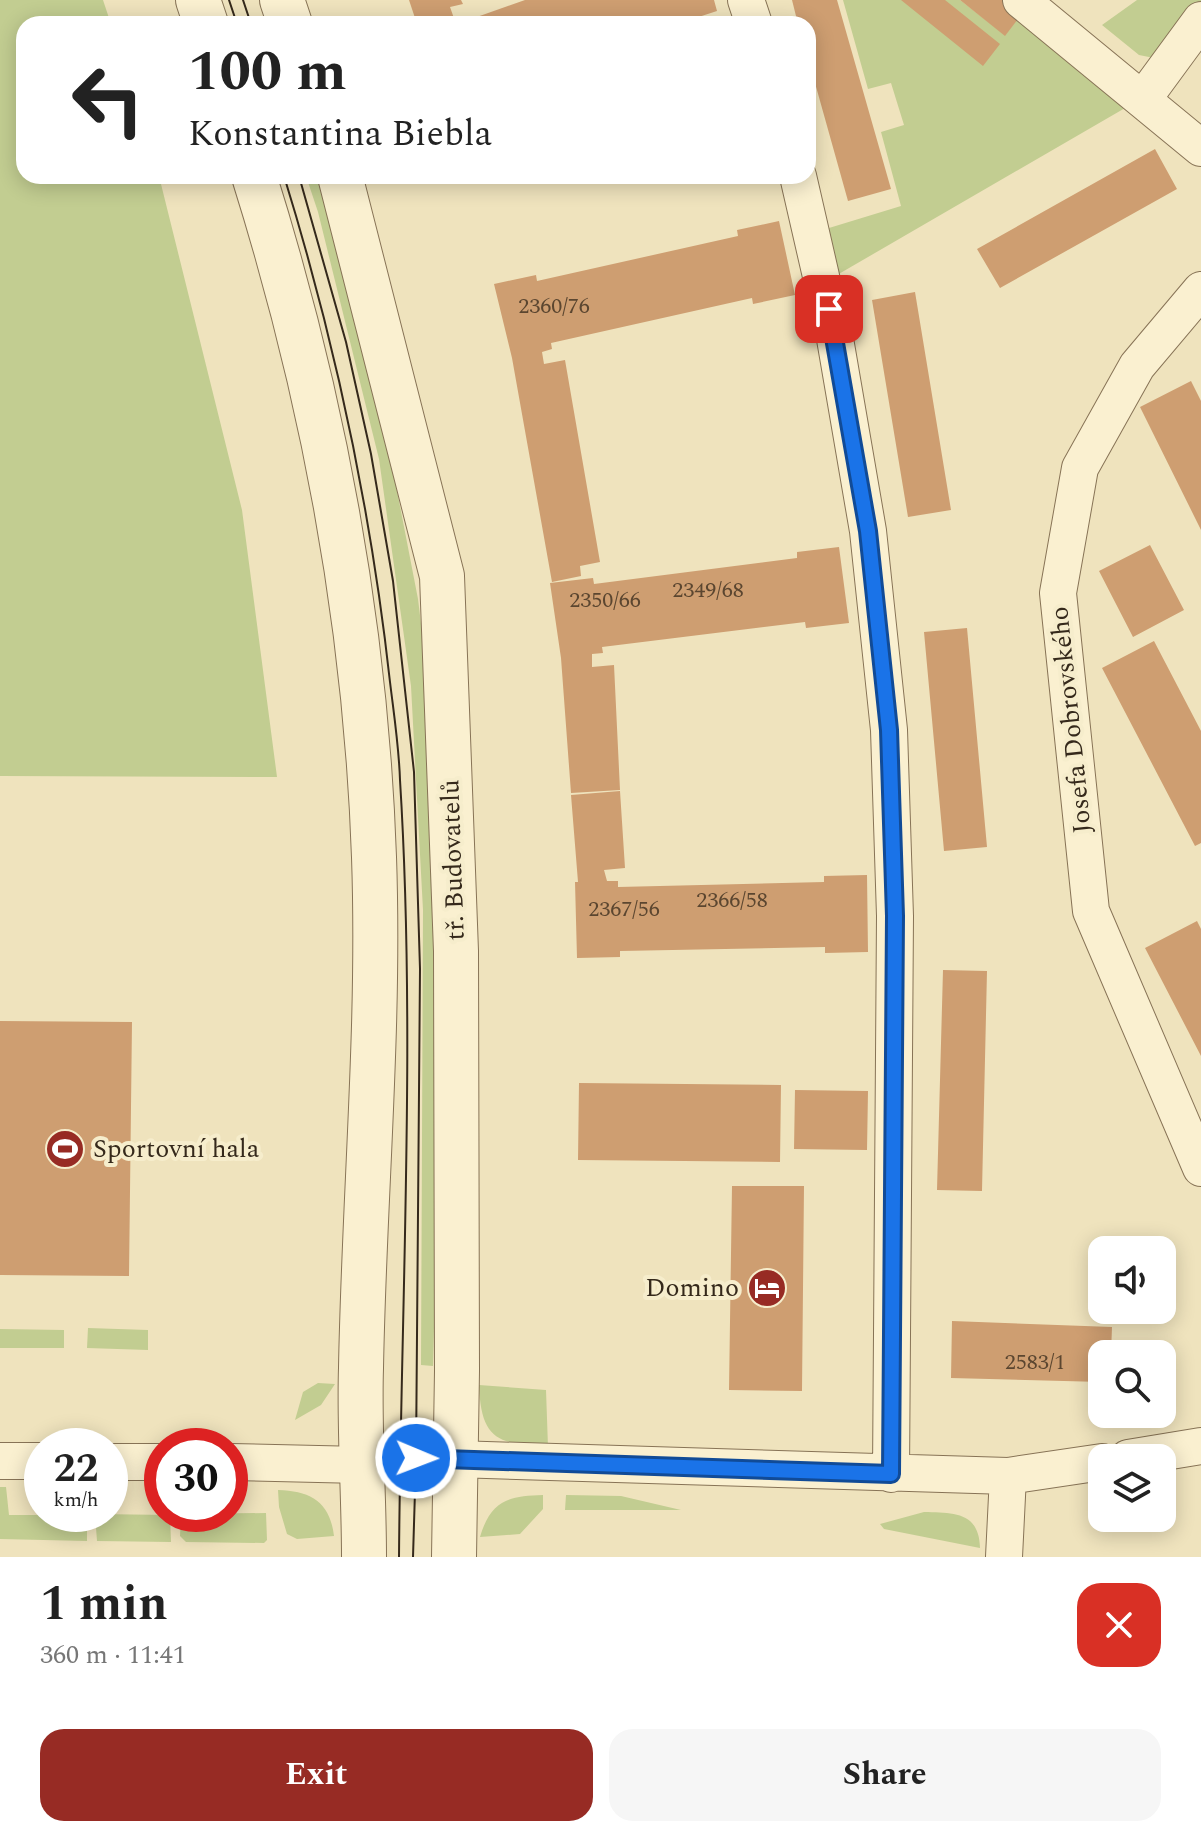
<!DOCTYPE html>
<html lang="en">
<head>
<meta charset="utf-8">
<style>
	:root { --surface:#fff; --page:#f6f6f6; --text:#222; --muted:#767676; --accent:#972b24 }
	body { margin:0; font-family:Spectral,serif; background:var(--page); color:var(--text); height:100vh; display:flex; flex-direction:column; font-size:30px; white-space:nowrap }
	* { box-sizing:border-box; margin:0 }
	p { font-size:26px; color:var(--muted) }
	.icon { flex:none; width:44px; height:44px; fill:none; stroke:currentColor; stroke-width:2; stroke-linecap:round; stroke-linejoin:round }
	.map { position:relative; height:1557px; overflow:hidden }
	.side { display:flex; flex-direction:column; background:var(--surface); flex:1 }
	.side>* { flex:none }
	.guide { position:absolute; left:16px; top:16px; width:800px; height:168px; border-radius:24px; box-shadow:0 4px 20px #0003; background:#fff; color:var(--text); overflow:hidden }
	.fabs { position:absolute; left:1088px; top:1236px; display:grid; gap:16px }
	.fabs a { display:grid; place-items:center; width:88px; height:88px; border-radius:16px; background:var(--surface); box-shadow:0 4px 20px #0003; font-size:40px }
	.speed { position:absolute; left:24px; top:1428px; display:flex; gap:16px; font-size:40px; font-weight:700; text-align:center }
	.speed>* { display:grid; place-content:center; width:104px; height:104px; border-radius:50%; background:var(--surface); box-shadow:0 4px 20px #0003; line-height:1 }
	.speed small { font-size:20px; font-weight:400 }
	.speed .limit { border:12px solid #d22; background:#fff; color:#111 }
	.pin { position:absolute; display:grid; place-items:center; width:68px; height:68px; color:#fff; margin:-34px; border-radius:16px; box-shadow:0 4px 12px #0006 }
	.me { position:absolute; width:88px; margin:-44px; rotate:91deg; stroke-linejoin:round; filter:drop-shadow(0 0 6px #0008) }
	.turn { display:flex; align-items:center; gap:28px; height:168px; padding:0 40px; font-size:36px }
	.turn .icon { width:104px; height:104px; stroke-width:2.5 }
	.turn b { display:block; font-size:56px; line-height:68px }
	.round { display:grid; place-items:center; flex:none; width:84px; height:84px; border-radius:24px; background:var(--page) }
	.head { display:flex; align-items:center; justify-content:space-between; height:136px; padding:0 40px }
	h1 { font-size:48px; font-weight:700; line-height:60px }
	.cta { display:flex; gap:16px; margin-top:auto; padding:16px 40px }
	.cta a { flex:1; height:92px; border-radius:24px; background:var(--accent); color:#fff; font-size:32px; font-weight:700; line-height:92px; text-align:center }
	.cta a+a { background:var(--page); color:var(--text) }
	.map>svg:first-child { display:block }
	.green { fill:#c2cd91 }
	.building { fill:#ce9e71 }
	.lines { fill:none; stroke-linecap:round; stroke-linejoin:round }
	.minor-casing { stroke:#877356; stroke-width:38 }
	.tertiary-casing { stroke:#877356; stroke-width:46 }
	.minor { stroke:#faf0d0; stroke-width:36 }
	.tertiary { stroke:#faf0d0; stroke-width:44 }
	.tram { stroke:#35291b; stroke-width:2 }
	.route-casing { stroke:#114b97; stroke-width:20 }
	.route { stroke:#1a73e8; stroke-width:14 }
	.labels { text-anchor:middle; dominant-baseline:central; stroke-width:8; stroke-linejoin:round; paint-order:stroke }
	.number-label { font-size:22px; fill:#5b4630 }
	.street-label { font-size:26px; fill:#35291b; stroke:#f6edcc }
	.poi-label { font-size:26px; fill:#35291b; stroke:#f6edcc; text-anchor:start }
</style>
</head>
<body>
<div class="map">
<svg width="1201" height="1557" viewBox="0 0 1201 1557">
	<rect width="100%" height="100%" fill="#efe3bd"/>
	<!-- green -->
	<path class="green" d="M0 0H103L111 24H24V176H159L242 510 277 777 0 776Z
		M843 0H960L1005 35 1022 13 1132 104 837 275 829 228 901 206 881 132 904 125 891 83 868 89Z
		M1137 0H1201V4L1154 58 1139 55 1102 25Z
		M306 176H321L380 403 418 599 429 689 441 1068 433 1366 421 1365 423 910 411 686 379 459 318 212Z
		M88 1328 148 1330V1350L87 1348Z
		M0 1329 64 1330V1348H0Z
		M318 1383 335 1384 321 1405 295 1420 303 1392Z
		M479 1385 546 1390 548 1447C498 1444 481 1440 479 1385Z
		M0 1487H6L9 1515H87V1541L0 1539Z
		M278 1490C311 1491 330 1502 334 1536L297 1539 287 1534 279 1507Z
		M543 1495V1509L520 1534 480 1537C491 1500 508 1496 543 1495Z
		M566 1495 621 1496 681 1510H565Z
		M924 1512C953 1513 979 1511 980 1548L884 1529 880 1524Z
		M266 1513 267 1540 264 1543 186 1542 180 1536 181 1514Z
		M95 1514 170 1515 171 1542 97 1541Z"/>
	<!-- building -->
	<path class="building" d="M409 0H461L463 4 450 7 456 24H417Z
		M525 0H714L717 11 677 24 675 19 660 24H457Z
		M792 0H837L891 189 848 201 808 58V24H798Z
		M901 0H945L1000 44 983 66Z
		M960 0H1003L1021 15 1005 36Z
		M1155 149 1177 189 1000 288 977 249Z
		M779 221 795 295 753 304 752 298 551 343 552 349 542 352 544 364 565 360 600 562 580 566 581 576 552 582 512 358 494 284 536 275 537 281 738 236 737 230Z
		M915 292 951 510 908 517 872 300Z
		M1191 381 1201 401V530L1140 407Z
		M1150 545 1184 610 1133 637 1099 571Z
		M839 547 849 623 806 628 805 622 602 647 603 653 592 654V667L614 665 620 790 571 793 561 658 550 583 593 578 594 584 797 558V552Z
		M967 628 987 847 944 851 924 632Z
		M1154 641 1201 731V843L1195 846 1102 668Z
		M620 791 625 868 604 870 607 881H618V887L824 882V876L867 875 868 952 825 953V947L620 951V957L577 958 575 882H578L571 795Z
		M1197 921 1201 929V1056L1145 948Z
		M943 970 987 971 982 1191 937 1190Z
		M0 1021 132 1022 129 1276 0 1275Z
		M579 1083 781 1085 780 1162 578 1160Z
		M795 1090 868 1091 867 1150 794 1149Z
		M732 1186H804L802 1391 729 1390Z
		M952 1321 1112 1327 1111 1354H1102V1382L951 1378Z"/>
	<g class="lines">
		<!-- minor casing -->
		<g class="minor-casing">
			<path id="minor" d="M746 0 754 24
				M1021 0 1201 148
				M1143 99 1201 20
				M798 176 834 333 868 531 889 730 895 916 891 1474
				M1201 290 1137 366 1080 468 1058 593 1091 911 1201 1168
				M1128 1458 1201 1446
				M0 1461H42
				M110 1462H162
				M230 1462 361 1465 402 1458 455 1459 1008 1476 1102 1462
				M1004 1557 1008 1476"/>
		</g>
		<!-- tertiary casing -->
		<g class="tertiary-casing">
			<path id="tertiary" d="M198 0 206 24
				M282 0 290 24
				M254 176C323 396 366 626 374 857 380 1027 364 1198 361 1368 359 1431 364 1494 364 1557
				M340 176 442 576 456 951 457 1371 454 1557"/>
		</g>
		<!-- minor -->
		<use href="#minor" class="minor"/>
		<!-- tertiary -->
		<use href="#tertiary" class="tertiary"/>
		<!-- tram -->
		<path class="tram" d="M229 0 237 24
			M243 0 251 24
			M284 176C335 341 371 510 390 682 394 715 399 747 400 780 416 1037 401 1299 399 1557
			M299 176 346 342 371 454 393 581 414 772 420 969 416 1458 413 1557"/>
	</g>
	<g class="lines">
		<!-- route casing -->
		<g class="route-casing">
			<path id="route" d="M416 1458 891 1474 895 916 889 730 868 531 829 309"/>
		</g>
		<!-- route -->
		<use href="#route" class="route"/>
	</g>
	<!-- icons -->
	<defs>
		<g id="stadium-disc" transform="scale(2)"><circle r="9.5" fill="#972b24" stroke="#f6edcc"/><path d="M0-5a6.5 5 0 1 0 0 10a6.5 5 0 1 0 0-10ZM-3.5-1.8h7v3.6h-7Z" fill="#fff"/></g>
		<g id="hotel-disc" transform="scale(2)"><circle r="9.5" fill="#972b24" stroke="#f6edcc"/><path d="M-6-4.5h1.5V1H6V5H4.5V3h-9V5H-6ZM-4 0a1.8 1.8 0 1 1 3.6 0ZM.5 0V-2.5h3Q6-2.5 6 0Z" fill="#fff"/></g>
	</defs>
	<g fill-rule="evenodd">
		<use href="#stadium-disc" x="65" y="1149"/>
		<use href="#hotel-disc" x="767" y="1288"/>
	</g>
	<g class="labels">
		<!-- number labels -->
		<g class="number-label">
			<text x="554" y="306">2360/76</text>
			<text x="708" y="590">2349/68</text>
			<text x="605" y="600">2350/66</text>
			<text x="732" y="900">2366/58</text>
			<text x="624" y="909">2367/56</text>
			<text x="1035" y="1362">2583/1</text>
		</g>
		<!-- street labels -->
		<g class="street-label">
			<text transform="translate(1071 720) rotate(-96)">Josefa Dobrovského</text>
			<text transform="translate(453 860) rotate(-92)">tř. Budovatelů</text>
		</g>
		<!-- poi labels -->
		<g class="poi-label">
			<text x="93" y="1149">Sportovní hala</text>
			<text x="739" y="1288" text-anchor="end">Domino</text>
		</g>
	</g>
</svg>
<div class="fabs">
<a><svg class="icon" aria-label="sound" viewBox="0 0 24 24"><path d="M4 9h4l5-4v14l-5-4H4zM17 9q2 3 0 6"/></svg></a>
<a><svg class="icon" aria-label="search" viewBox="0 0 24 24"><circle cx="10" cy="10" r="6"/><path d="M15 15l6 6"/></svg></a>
<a><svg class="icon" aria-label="layers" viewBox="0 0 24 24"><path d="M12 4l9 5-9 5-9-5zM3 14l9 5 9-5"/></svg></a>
</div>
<div class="speed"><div>22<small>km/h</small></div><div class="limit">30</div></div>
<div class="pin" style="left:829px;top:309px;background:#d93025"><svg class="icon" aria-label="arrive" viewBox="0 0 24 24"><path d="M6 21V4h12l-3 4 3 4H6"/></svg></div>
<svg class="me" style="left:416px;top:1458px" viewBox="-20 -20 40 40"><circle r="17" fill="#1a73e8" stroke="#fff" stroke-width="3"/><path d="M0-11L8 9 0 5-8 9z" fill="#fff"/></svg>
<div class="guide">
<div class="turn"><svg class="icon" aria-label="left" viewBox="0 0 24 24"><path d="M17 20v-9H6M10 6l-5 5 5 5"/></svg><div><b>100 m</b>Konstantina Biebla</div></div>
</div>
</div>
<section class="side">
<div class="head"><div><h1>1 min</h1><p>360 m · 11:41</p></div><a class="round" style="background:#d93025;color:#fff"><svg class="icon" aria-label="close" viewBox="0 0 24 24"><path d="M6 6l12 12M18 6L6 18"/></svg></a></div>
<div class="cta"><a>Exit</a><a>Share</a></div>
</section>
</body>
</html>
